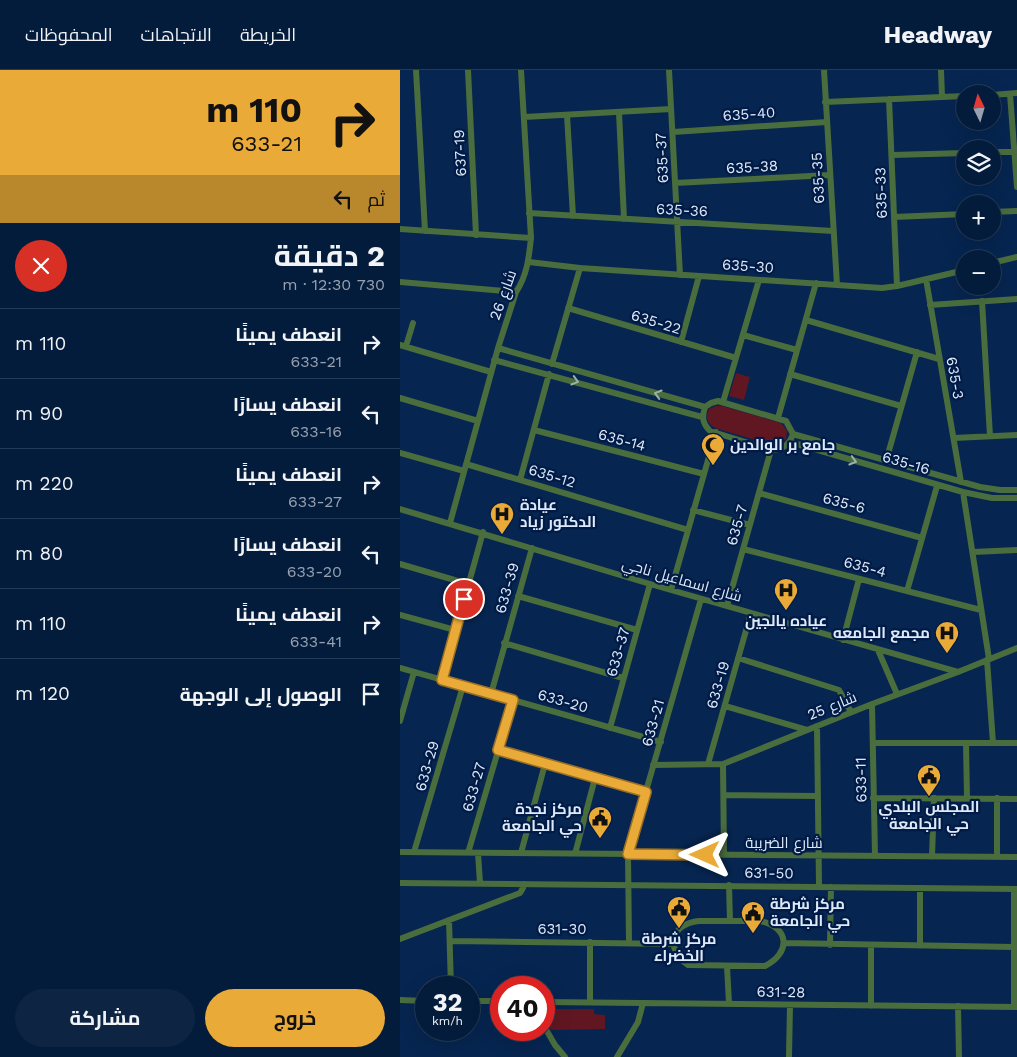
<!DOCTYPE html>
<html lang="ar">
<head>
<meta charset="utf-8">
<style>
	:root { --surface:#041c3c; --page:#0d2543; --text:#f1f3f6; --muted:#97a1af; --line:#253a56; --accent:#e9aa38 }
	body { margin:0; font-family:"Work Sans",Cairo,sans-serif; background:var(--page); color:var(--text); direction:rtl; height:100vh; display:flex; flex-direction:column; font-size:19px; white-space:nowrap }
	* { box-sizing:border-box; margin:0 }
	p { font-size:16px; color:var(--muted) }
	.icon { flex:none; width:28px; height:28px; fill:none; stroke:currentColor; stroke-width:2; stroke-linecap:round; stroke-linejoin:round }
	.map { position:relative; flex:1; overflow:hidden; direction:ltr }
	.sheet { display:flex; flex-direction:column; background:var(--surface); width:400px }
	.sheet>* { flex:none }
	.guide { background:#e9aa38; color:#111; overflow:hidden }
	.needle { width:32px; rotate:355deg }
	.buttons { position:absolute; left:556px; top:15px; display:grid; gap:10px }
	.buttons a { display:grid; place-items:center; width:45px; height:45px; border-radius:50%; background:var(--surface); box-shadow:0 5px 20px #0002,0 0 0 1px var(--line); font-size:25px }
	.speed { position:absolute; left:15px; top:906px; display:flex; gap:10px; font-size:25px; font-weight:700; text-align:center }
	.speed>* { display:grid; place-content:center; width:65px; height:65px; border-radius:50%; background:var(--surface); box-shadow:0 5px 20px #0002,0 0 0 1px var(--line); line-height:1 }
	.speed small { font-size:12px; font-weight:400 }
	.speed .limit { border:8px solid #d22; background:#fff; color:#111 }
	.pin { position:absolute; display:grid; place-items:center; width:42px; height:42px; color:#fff; margin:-21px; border:2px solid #fff; border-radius:50%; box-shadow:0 1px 5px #0007 }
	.me { position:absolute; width:55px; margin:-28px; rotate:270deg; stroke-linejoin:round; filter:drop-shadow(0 0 4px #0008) }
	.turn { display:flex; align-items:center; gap:18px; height:105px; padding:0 15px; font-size:22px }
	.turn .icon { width:65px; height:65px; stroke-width:2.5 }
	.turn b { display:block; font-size:35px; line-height:42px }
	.then { display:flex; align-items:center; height:48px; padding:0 15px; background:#0003; gap:10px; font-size:19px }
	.round { display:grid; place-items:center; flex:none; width:52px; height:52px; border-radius:26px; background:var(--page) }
	.headline { display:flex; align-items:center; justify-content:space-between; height:85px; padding:0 15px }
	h1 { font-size:30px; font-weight:700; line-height:38px }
	.action { display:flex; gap:10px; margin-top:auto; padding:10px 15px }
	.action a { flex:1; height:58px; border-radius:30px; background:var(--accent); color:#111; font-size:20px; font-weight:700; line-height:58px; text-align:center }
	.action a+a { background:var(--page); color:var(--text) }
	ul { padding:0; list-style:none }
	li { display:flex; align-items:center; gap:15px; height:70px; padding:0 15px; border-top:1px solid var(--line) }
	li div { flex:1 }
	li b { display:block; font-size:19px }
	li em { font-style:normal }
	header { display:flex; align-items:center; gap:30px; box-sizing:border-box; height:70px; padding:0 25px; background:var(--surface); border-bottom:1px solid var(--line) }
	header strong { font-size:24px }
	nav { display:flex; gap:28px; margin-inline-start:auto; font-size:18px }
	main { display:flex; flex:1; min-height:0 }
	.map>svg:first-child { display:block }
	.green { fill:#611721 }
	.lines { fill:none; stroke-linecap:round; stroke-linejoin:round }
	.minor { stroke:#4a6d3e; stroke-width:6 }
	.oneway { stroke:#9bb1a5 }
	.route-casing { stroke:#976e24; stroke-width:12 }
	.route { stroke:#e9aa38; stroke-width:9 }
	.labels { text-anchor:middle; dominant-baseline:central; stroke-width:4.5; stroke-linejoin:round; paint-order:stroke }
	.street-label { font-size:15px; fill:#dee9fa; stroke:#001b45 }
	.poi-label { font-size:15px; font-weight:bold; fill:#dee9fa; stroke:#001b45; text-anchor:start }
</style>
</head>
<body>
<header>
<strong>Headway</strong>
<nav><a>الخريطة</a><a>الاتجاهات</a><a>المحفوظات</a></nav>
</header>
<main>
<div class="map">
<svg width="617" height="987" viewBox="0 0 617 987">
	<rect width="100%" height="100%" fill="#062550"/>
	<!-- green -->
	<path class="green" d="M336 303 350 307 344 330 329 326Z
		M316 336H322L381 353 387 361 386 369 378 375H372L315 358C307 353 305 348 309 339Z
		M144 939H194V944L205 945V959L151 960 147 952Z"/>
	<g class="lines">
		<!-- minor -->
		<path class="minor" d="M16 0 25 161
			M68 0 76 165
			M269 0 280 205
			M424 0 437 215
			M541 0 542 27
			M610 24 617 117
			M592 25 617 23
			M489 29 497 216
			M425 32 565 26
			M219 42 224 149
			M167 45 173 146
			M124 47 271 39
			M273 62 427 52
			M592 82H615
			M492 85 565 83
			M275 113 430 105
			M592 142 617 141
			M129 143 433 161
			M494 147 565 144
			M0 159 131 168
			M129 192 180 198 482 218 497 216 565 200
			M592 193 617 187
			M526 209 561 412
			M0 212 116 222
			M582 231 590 366
			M530 235 617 229
			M168 238 336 288
			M406 250 539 289
			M343 265 397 280
			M281 272 299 206
			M0 275 91 302
			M6 276 13 253
			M98 278 305 337
			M94 290 302 347
			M152 294 180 198
			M390 304 501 336
			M0 328 78 351
			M318 331 386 351 393 364C389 375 384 379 371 380L310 361C302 353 302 347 305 337L311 333Z
			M323 332 359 210
			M378 348 416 213
			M134 360 304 404
			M393 364 580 417 600 420H617
			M554 368 617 365
			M390 372 563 422 592 428H617
			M0 383 64 401
			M486 391 517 282
			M66 394 288 460
			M120 410 149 304
			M563 422 589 589
			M359 423 522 468
			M0 439 250 514 558 602
			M293 440 350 455
			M50 453 98 278 116 222C127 206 129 187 131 168L121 0
			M343 479 581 540
			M573 482 617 480
			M0 494 68 514
			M271 520 316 362
			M507 521 537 416
			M118 526 237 560
			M327 536 371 380
			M0 545 55 560
			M443 570 459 509
			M104 573 223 608
			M478 580 497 624
			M338 588 439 620 451 642
			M587 590 593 673
			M0 598 261 672
			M42 610 83 462
			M91 624 132 478
			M472 634 475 786
			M325 636 407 660
			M0 651 14 602
			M417 656 419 816
			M210 658 250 514
			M473 673H617
			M566 673 567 728
			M98 680 245 722
			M308 694 351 543
			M323 694 324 785
			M253 695 323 694 472 634 558 602 617 578
			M324 725 418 726
			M473 728 617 729
			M0 782 617 787
			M14 782 63 616
			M68 783 113 630
			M78 783 80 813
			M121 783 145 694
			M175 784 195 708
			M532 787 534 728
			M597 787V728
			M0 813 617 819
			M329 815 330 851
			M49 850 51 918
			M299 851H360C390 857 391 883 365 896L288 895C265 879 270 854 299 851Z
			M0 869 120 823 123 818 124 814
			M51 871 273 874
			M190 872V932
			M229 873 228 784 301 529
			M384 873 614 877
			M430 875 431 817
			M520 876V818
			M327 896 329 934
			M0 930 26 931
			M69 931H101
			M144 932 617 937
			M471 936V876
			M558 936 559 987
			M614 937V819
			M144 956 155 975 165 987
			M217 987 238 952 243 933
			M389 987 390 935"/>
	</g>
	<!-- one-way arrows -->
	<defs><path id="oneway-chevron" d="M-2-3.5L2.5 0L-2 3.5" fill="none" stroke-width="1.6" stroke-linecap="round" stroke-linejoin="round" transform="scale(1.25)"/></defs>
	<g class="oneway">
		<use href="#oneway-chevron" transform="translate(175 311) rotate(16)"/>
		<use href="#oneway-chevron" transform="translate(258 324) rotate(-164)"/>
		<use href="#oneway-chevron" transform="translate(453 391) rotate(16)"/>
	</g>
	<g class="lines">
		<!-- route casing -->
		<g class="route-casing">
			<path id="route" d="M64 529 42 610 113 630 98 680 246 722 228 784 305 785"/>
		</g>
		<!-- route -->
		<use href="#route" class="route"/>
	</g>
	<!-- icons -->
	<defs>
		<g id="mosque-pin" transform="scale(1.25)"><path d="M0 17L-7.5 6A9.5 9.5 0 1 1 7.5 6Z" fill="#e9aa38" stroke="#001b45"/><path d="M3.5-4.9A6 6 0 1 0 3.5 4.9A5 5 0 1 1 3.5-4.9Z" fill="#111"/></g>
		<g id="hospital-pin" transform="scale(1.25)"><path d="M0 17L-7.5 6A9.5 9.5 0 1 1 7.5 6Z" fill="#e9aa38" stroke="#001b45"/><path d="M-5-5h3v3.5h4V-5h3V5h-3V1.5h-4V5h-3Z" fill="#111"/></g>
		<g id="civic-pin" transform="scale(1.25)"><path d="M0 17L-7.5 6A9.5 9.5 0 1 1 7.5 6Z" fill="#e9aa38" stroke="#001b45"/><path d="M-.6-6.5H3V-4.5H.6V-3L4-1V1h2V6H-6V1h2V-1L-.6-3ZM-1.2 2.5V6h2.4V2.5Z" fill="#111"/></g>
	</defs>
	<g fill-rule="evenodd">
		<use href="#mosque-pin" x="313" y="375"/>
		<use href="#hospital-pin" x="102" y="444"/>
		<use href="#hospital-pin" x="386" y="520"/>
		<use href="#hospital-pin" x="547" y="563"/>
		<use href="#civic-pin" x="529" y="706"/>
		<use href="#civic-pin" x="200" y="748"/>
		<use href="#civic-pin" x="279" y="838"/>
		<use href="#civic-pin" x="353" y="843"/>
	</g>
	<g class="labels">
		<!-- street labels -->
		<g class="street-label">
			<text transform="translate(349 44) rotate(-4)">635-40</text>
			<text transform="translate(60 83) rotate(-93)">637-19</text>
			<text transform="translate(262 88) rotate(-93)">635-37</text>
			<text transform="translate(352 97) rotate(-3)">635-38</text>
			<text transform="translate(418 108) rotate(-93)">635-35</text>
			<text transform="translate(481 123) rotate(-92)">635-33</text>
			<text transform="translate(282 140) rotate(3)">635-36</text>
			<text transform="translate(348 196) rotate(4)">635-30</text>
			<text transform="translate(103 225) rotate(-70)">شارع 26</text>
			<text transform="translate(256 252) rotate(17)">635-22</text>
			<text transform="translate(555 308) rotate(80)">635-3</text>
			<text transform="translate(222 370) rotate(15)">635-14</text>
			<text transform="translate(506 393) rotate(16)">635-16</text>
			<text transform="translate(152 406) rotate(17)">635-12</text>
			<text transform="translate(444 433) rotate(15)">635-6</text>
			<text transform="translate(337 455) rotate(-74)">635-7</text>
			<text transform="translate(465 497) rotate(15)">635-4</text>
			<text transform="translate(282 510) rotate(16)">شارع اسماعيل ناجي</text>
			<text transform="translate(107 518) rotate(-74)">633-39</text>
			<text transform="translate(218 582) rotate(-74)">633-37</text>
			<text transform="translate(318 615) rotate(-74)">633-19</text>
			<text transform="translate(163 631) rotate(16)">633-20</text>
			<text transform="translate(432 636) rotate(-22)">شارع 25</text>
			<text transform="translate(253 653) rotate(-74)">633-21</text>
			<text transform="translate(27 696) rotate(-74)">633-29</text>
			<text transform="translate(461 710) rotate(-91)">633-11</text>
			<text transform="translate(74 717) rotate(-74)">633-27</text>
			<text x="384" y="773">شارع الضريبة</text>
			<text transform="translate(369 803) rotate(1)">631-50</text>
			<text x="162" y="859">631-30</text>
			<text transform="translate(381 922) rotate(1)">631-28</text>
		</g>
		<!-- poi labels -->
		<g class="poi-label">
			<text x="330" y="375">جامع بر الوالدين</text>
			<text x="120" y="435">عيادة<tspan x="120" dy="17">الدكتور زياد</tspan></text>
			<text x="386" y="551" text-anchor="middle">عياده يالجين</text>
			<text x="530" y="563" text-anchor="end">مجمع الجامعه</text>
			<text x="529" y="737" text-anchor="middle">المجلس البلدي<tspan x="529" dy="17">حي الجامعة</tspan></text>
			<text x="182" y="739" text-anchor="end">مركز نجدة<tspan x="182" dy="17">حي الجامعة</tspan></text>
			<text x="370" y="834">مركز شرطة<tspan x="370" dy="17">حي الجامعة</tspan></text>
			<text x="279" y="869" text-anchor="middle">مركز شرطة<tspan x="279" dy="17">الخضراء</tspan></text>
		</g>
	</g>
</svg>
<div class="buttons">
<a><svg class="needle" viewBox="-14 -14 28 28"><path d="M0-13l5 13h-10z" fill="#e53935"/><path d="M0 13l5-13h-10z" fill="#97a1af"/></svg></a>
<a><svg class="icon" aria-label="layers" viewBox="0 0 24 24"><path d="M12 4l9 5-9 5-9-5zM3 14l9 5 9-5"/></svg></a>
<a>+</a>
<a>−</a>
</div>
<div class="speed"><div>32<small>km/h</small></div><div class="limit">40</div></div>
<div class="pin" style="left:64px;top:529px;background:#d93025"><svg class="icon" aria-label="arrive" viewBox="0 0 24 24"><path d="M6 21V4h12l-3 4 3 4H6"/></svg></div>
<svg class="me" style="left:305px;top:785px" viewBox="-20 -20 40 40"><path d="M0-17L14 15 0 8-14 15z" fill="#e9aa38" stroke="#fff" stroke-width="4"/></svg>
</div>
<section class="sheet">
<div class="guide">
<div class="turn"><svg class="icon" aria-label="right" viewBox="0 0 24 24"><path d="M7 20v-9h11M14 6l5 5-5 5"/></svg><div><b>110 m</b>633-21</div></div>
<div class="then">ثم<svg class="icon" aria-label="left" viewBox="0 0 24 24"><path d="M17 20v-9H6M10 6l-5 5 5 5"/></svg></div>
</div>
<div class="headline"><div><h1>2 دقيقة</h1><p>730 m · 12:30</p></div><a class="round" style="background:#d93025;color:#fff"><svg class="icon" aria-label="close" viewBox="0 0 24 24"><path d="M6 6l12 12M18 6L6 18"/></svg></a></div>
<ul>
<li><svg class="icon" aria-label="right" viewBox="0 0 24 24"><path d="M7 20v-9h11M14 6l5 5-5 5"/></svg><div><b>انعطف يمينًا</b><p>633-21</p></div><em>110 m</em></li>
<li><svg class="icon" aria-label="left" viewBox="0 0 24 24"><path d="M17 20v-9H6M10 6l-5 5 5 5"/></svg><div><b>انعطف يسارًا</b><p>633-16</p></div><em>90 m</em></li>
<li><svg class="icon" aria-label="right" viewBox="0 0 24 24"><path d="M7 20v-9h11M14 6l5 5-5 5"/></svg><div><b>انعطف يمينًا</b><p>633-27</p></div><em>220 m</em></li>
<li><svg class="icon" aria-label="left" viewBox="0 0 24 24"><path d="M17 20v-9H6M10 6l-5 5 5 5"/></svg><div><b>انعطف يسارًا</b><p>633-20</p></div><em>80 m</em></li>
<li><svg class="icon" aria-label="right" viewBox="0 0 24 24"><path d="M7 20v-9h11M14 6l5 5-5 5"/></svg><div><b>انعطف يمينًا</b><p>633-41</p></div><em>110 m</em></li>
<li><svg class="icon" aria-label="arrive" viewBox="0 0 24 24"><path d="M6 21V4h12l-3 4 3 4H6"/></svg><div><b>الوصول إلى الوجهة</b></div><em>120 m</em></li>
</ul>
<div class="action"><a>خروج</a><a>مشاركة</a></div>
</section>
</main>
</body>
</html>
